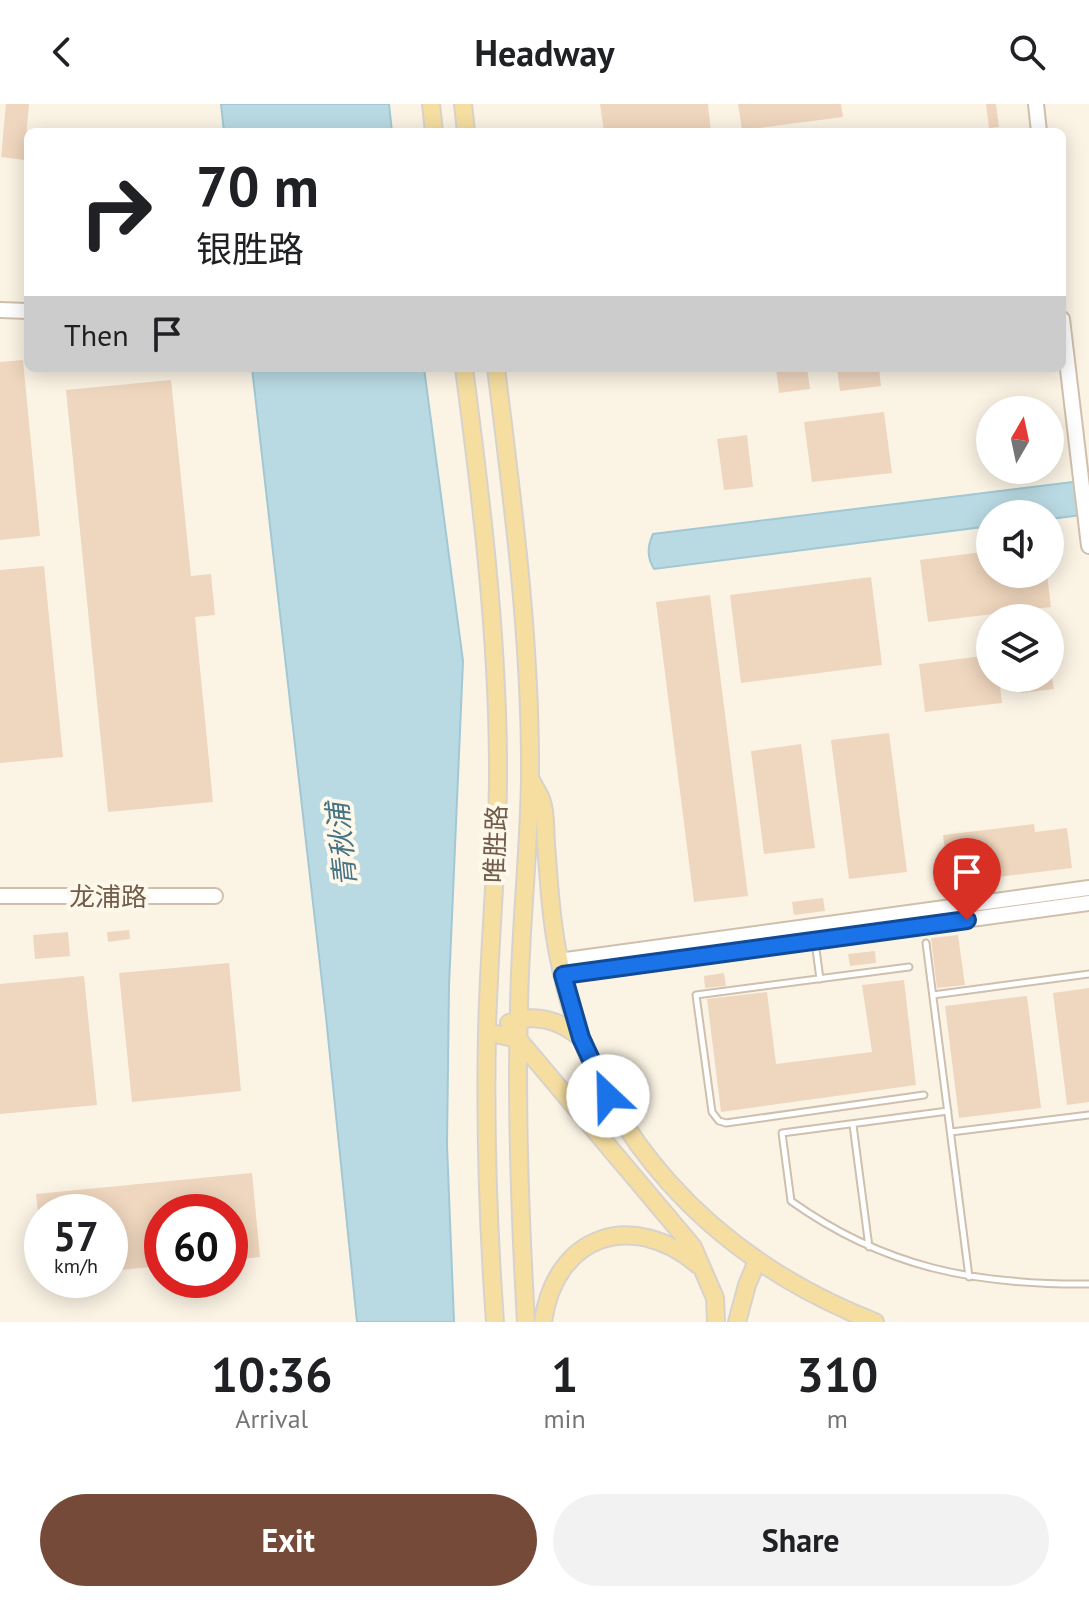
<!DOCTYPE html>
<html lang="en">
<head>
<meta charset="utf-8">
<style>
	:root { --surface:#fff; --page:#f2f2f2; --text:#202124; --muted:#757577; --accent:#754a38 }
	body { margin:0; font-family:"PT Sans","Noto Sans SC",sans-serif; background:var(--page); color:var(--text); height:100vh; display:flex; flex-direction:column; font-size:30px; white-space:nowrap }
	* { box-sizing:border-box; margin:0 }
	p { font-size:26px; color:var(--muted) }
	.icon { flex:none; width:44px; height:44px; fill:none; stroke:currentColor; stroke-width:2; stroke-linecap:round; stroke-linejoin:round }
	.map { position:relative; height:1218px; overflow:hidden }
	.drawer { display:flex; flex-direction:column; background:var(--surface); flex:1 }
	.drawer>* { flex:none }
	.top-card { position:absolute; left:24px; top:24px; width:1042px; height:244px; border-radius:12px; box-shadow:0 4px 20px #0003; background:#fff; color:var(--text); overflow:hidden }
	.needle { width:52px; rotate:9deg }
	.buttons { position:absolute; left:976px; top:292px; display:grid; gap:16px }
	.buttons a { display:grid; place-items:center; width:88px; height:88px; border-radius:50%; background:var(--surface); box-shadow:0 4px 20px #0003; font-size:40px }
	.speed { position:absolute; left:24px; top:1090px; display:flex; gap:16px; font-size:40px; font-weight:700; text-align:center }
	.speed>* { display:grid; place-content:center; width:104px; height:104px; border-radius:50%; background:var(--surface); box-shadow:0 4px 20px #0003; line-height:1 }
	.speed small { font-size:20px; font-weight:400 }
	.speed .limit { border:12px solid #d22; background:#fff; color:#111 }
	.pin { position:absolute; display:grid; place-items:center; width:68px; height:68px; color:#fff; margin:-82px -34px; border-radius:50% 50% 50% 0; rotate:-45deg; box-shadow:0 0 8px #0007 }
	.pin .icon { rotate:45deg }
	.me { position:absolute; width:88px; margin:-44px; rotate:336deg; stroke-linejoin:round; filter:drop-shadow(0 0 6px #0008) }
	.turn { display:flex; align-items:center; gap:28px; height:168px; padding:0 40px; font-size:36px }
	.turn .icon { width:104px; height:104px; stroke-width:2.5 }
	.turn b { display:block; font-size:56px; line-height:68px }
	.then { display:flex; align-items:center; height:76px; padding:0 40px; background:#0003; gap:16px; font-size:30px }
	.eta { display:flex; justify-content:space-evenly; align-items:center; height:136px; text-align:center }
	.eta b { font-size:48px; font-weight:700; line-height:56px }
	.cta { display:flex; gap:16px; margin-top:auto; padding:16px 40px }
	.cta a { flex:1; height:92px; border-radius:48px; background:var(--accent); color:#fff; font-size:32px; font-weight:700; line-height:92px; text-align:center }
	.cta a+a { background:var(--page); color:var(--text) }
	header { display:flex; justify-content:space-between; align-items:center; height:104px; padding:0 40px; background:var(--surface); font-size:36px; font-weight:700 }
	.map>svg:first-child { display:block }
	.water { fill:#badae3; stroke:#a1c8d4; stroke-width:2 }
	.building { fill:#efd6be }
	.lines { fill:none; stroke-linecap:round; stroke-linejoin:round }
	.lane-casing { stroke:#cebfaf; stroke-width:9 }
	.secondary-casing { stroke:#d0bfac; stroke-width:18 }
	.primary-casing { stroke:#d8d2cd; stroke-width:20 }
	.lane { stroke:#fff; stroke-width:5 }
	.secondary { stroke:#fff; stroke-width:14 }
	.primary { stroke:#f6dea1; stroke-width:16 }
	.route-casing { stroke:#114b97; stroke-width:20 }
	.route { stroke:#1a73e8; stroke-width:14 }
	.labels { text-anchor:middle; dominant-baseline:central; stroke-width:8; stroke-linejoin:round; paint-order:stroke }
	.street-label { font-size:26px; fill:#725d4c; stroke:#fef8eb }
	.water-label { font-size:28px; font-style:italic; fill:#477485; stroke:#fef8eb }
</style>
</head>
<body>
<header><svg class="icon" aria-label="back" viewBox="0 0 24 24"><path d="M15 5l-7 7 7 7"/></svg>Headway<svg class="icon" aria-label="search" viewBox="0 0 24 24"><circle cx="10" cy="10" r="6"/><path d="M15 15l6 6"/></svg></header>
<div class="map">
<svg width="1089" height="1218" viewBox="0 0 1089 1218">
	<rect width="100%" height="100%" fill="#fbf4e5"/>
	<!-- water -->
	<path class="water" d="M221 0H389L392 28H224Z
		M252 264H424L463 557 449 882 447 1041 454 1218H357L326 913Z
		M1089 376V410L1050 415V410H990V422L654 465C647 453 647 443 653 430Z"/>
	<!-- building -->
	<path class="building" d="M6 0H29L24 56 1 53Z
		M600 0H708L711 28H604Z
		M738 0H841L843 13 742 26Z
		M986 0H996L999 23 989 24Z
		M23 256 40 432 0 436V258Z
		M776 264H807L810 285 779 289Z
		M837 264H879L881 282 840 287Z
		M171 276 191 472 211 470 215 511 195 513 213 698 108 708 66 286Z
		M884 308 892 369 812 378 804 318Z
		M747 331 753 383 724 386 717 335Z
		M990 447V470H1047L1051 503 928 518 920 456Z
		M44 462 63 653 0 659V466Z
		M871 473 882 561 741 579 730 491Z
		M710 491 748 792 694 798 656 498Z
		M990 551V574H999L1002 599 925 608 919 560Z
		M1020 574H1052L1054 585 1021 589Z
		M889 629 907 768 849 775 831 636Z
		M801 640 815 744 764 750 751 647Z
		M1034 720 1035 728 1067 724 1072 764 949 779 943 731Z
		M823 794 825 807 794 811 792 798Z
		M129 826 130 835 108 838 107 828Z
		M68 828 70 852 35 855 33 831Z
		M958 831 965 881 937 884 931 834Z
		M875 847 876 859 850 862 848 850Z
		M229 859 241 987 132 998 119 869Z
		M724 869 726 882 705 884 704 872Z
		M84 872 97 1001 0 1010V880Z
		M904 876 916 981 721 1008 707 895 767 888 776 960 872 948 862 881Z
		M1089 884V998L1067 1001 1053 889Z
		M1027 892 1041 1004 959 1014 945 902Z
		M252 1069 260 1153 230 1156V1108H162V1162L110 1167V1108H38L36 1090Z"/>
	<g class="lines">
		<!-- lane casing -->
		<g class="lane-casing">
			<path id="lane" d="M815 838 820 875
				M926 839 969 1173
				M909 863 696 891 712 1008 719 1017 726 1019 924 991
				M933 891 1089 870
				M948 1007 782 1029 791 1097C885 1164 976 1181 1089 1180
				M853 1021 869 1143
				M951 1028 1089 1011"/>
		</g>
		<!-- secondary casing -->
		<g class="secondary-casing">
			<path id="secondary" d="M1036 0 1039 28
				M0 206 28 207
				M1062 215 1089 442
				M0 792H215
				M559 857 1089 784
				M563 871 1089 799"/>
		</g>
		<!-- primary casing -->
		<g class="primary-casing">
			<path id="primary" d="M431 0 434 28
				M463 0 466 28
				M464 264C481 394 497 524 498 656 499 746 489 837 487 928 485 1025 488 1121 495 1218
				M496 264C513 400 531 537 530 674 529 750 520 827 519 904 516 1008 520 1113 526 1218
				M531 676C534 683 540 690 542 698 546 710 545 727 546 740 549 778 551 817 559 855 593 1030 712 1154 875 1218
				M509 919C535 908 561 917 581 934
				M487 928 518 935 693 1143 715 1194 716 1218
				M543 1218C555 1131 632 1105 698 1161
				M737 1218 747 1181 757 1157"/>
		</g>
		<!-- lane -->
		<use href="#lane" class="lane"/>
		<!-- secondary -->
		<use href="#secondary" class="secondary"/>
		<!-- primary -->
		<use href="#primary" class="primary"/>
	</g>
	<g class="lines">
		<!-- route casing -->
		<g class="route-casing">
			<path id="route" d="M608 992 581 934 563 871 967 816"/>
		</g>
		<!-- route -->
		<use href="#route" class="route"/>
	</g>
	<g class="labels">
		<!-- street labels -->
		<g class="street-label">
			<text transform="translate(495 740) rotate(-88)">唯胜路</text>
			<text x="108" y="792">龙浦路</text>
		</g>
		<!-- water labels -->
		<g class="water-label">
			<text transform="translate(341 741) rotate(-96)">青秋浦</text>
		</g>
	</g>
</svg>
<div class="buttons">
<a><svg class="needle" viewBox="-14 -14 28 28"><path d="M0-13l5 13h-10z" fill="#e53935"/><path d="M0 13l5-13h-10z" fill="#757577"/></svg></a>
<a><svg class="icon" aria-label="sound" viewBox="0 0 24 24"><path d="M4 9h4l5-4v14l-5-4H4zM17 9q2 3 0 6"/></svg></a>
<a><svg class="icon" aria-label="layers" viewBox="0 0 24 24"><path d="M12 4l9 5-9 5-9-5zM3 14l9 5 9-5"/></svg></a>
</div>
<div class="speed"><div>57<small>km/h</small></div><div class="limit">60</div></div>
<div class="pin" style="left:967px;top:816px;background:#d93025"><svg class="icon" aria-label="arrive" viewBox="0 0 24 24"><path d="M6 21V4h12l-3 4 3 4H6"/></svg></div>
<svg class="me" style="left:608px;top:992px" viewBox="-20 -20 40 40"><circle r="19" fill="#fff"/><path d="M0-13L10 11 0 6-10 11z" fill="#1a73e8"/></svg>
<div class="top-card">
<div class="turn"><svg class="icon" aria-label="right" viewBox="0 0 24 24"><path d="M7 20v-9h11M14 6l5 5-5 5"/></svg><div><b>70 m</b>银胜路</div></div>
<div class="then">Then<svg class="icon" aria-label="arrive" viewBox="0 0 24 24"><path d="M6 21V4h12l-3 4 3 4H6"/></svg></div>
</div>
</div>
<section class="drawer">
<div class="eta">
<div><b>10:36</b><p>Arrival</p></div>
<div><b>1</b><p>min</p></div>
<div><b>310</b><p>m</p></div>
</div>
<div class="cta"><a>Exit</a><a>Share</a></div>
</section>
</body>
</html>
